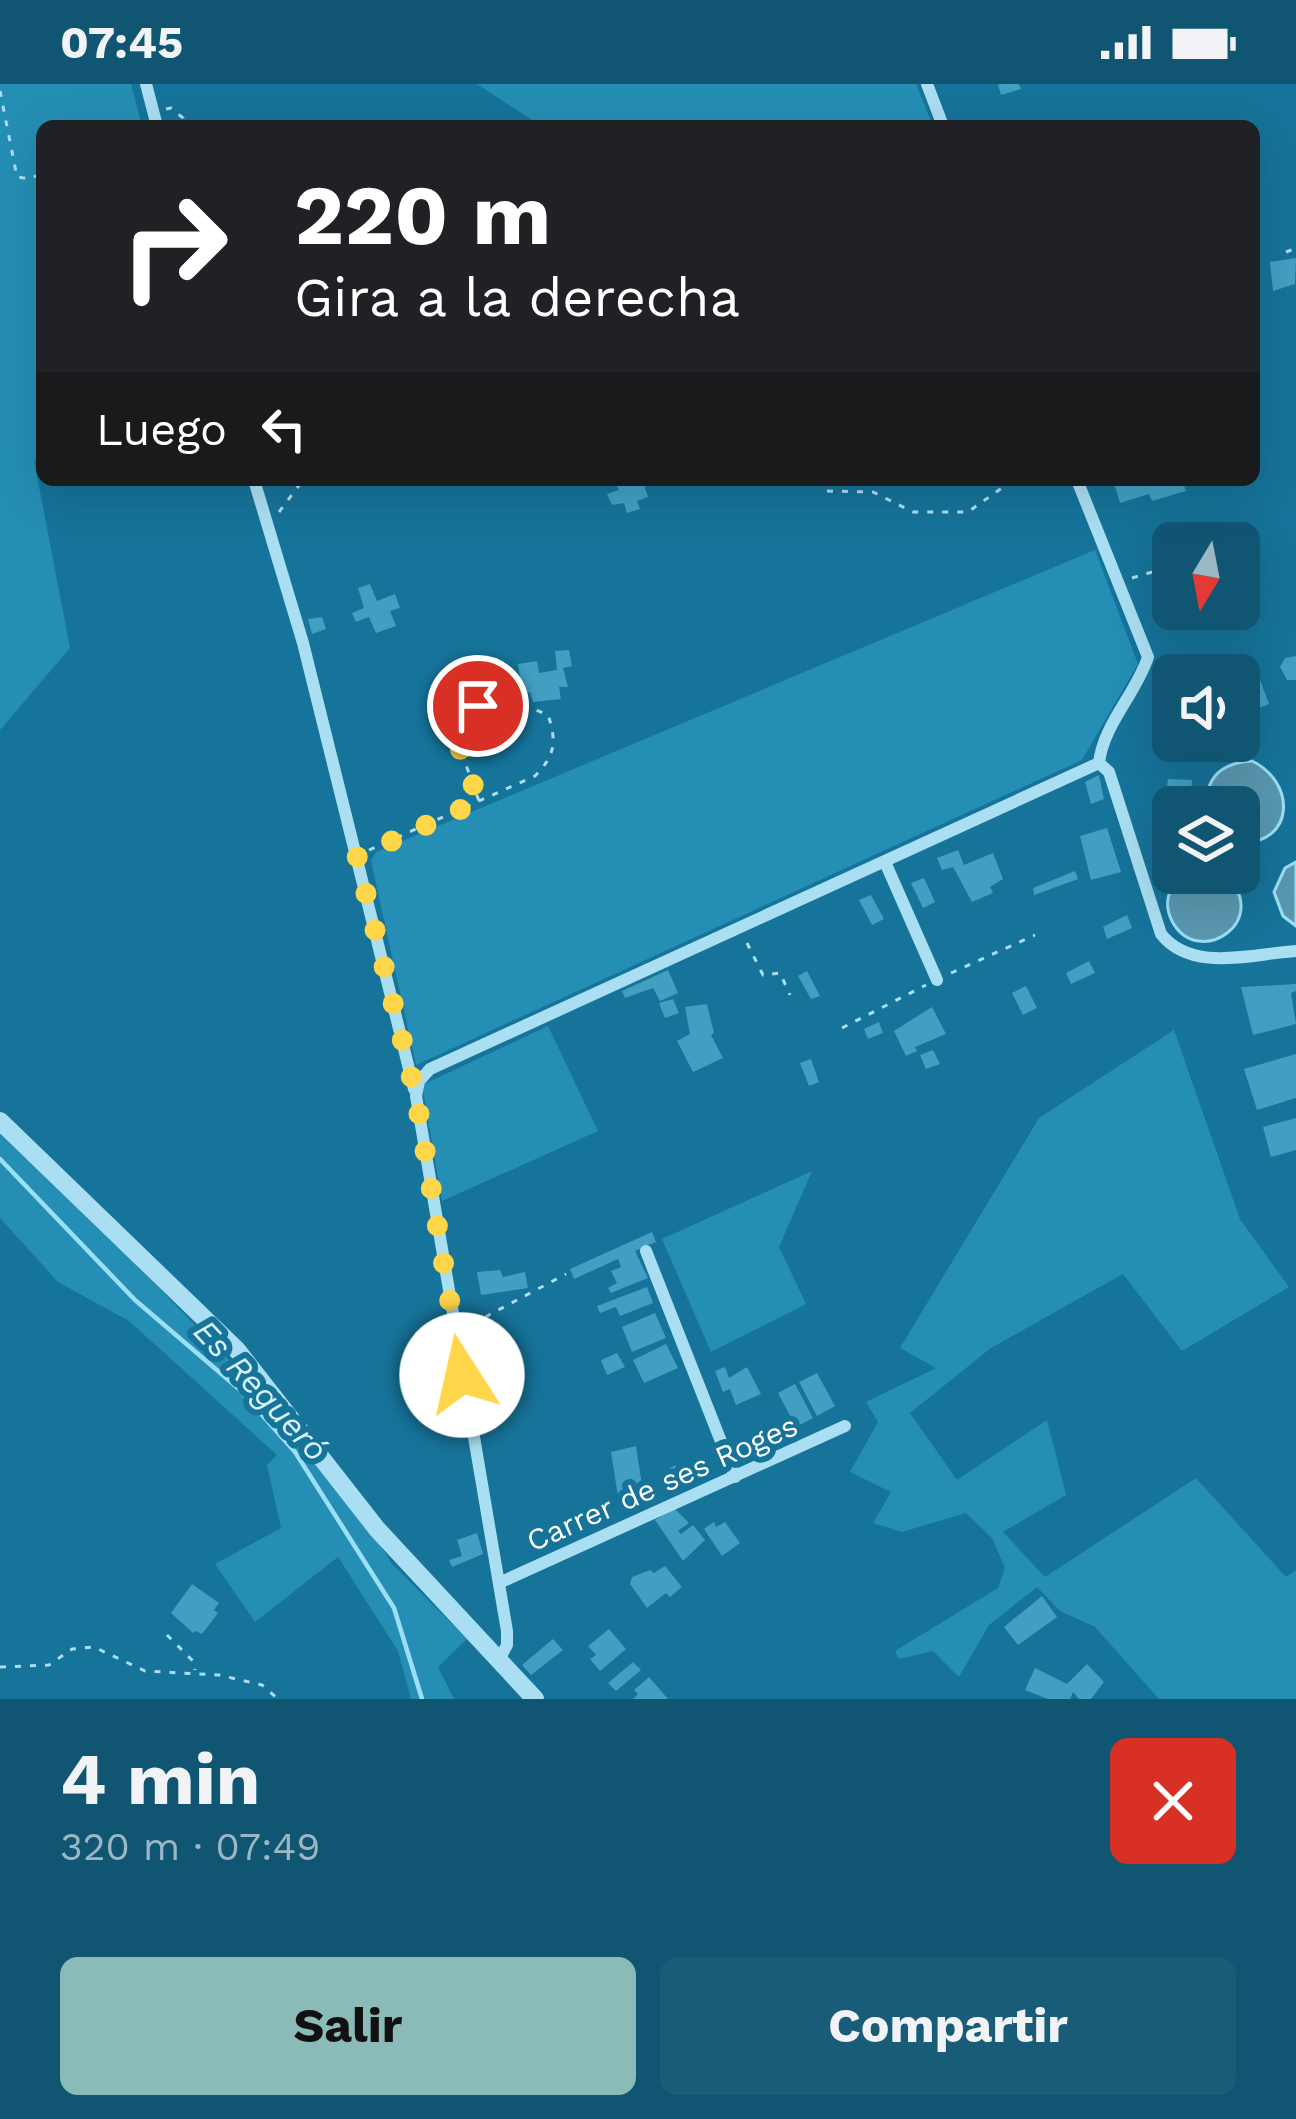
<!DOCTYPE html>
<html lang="es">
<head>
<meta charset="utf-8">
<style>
	:root { --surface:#105673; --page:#195c78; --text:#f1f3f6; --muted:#9cb7c4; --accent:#8bbbb9 }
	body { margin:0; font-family:"Work Sans",sans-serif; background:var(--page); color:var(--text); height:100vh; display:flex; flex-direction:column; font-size:45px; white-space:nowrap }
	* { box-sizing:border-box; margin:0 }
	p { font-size:39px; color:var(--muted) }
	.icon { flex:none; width:66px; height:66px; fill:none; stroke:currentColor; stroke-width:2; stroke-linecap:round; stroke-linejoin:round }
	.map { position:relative; height:1615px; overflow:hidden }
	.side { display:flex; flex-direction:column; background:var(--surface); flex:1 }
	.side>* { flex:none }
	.guide { position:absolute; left:36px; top:36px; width:1224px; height:366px; border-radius:18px; box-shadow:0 12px 48px #0002; background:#202124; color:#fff; overflow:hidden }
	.needle { width:78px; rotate:190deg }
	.fabs { position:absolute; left:1152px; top:438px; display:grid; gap:24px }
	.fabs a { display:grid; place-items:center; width:108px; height:108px; border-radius:18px; background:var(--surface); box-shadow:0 12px 48px #0002; font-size:60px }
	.pin { position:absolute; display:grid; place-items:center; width:102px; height:102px; color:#fff; margin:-51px; border:6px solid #fff; border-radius:50%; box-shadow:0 3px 12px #0007 }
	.me { position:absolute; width:132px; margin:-66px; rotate:350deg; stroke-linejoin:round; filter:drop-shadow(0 0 9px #0008) }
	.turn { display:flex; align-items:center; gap:42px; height:252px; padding:0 60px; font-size:54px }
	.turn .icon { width:156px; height:156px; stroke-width:2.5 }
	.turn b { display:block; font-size:84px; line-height:102px }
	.then { display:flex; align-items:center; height:114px; padding:0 60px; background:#0003; gap:24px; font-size:45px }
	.round { display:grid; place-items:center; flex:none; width:126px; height:126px; border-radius:18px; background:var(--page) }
	.summary { display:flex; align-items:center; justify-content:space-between; height:204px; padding:0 60px }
	h1 { font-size:72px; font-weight:700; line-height:90px }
	.primary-button { display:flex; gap:24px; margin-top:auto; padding:24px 60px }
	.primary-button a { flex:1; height:138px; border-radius:18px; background:var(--accent); color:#111; font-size:48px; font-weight:700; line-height:138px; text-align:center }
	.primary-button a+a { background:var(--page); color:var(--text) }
	.status { display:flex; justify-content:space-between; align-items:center; height:84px; padding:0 60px; background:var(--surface); direction:ltr }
	.status svg { height:33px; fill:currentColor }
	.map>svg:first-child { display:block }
	.green { fill:#258eb5 }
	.water { fill:#5998b0; stroke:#9cdef5; stroke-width:3 }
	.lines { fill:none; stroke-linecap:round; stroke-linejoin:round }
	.stream { stroke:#9cdef5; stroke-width:4.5 }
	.building { fill:#439fc1 }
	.path { stroke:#aadef2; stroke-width:3; stroke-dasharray:6 9; stroke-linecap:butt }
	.minor { stroke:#aadef2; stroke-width:12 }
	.tertiary { stroke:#aadef2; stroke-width:18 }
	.route { stroke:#ffd54a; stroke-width:21; stroke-dasharray:0 37.8 }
	.labels { text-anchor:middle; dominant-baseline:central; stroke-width:12; stroke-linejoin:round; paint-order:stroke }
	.street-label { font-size:30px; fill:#fff; stroke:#167399 }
	.water-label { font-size:33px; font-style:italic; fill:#d7f2fb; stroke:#167399 }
</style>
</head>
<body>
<div class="status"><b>07:45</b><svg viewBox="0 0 49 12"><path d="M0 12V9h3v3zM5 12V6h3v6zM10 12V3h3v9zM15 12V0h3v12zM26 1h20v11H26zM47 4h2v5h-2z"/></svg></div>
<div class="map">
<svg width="1296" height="1615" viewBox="0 0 1296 1615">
	<rect width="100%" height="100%" fill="#167399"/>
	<!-- green -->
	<path class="green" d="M0 0H131L142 42H42V371L34 376 70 564 0 646Z
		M477 0H916L933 42H541Z
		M1095 466 1138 580 1082 676 416 981 371 777 376 768Z
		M548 942 598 1047 442 1117 422 1001Z
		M1174 946 1240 1135 1289 1203 1182 1267 1123 1190 991 1264 910 1329 957 1396 1047 1336 1066 1411 1003 1448 1045 1493 1196 1394 1286 1493 1296 1486V1615H1159L1095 1543 1060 1527 1037 1503 989 1541 959 1593 933 1567 899 1575 895 1567 998 1504 1005 1484 992 1454 966 1429 902 1448 873 1439 891 1408 850 1388 878 1338 866 1318 936 1284 900 1264 1039 1034Z
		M0 1050 119 1163 265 1313 367 1439 392 1480 467 1555 438 1583 454 1615H411L398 1567 338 1473 255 1538 215 1480 281 1444 267 1381 277 1371 129 1237 58 1198 0 1134Z
		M812 1087 779 1163 806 1220 711 1268 662 1155Z"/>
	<!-- water -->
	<path class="water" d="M1252 677C1296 698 1296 760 1239 759V723H1206C1206 692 1222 679 1252 677Z
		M1296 778V842L1283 832 1274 808 1285 784Z
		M1185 789H1223C1276 835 1198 887 1172 837 1163 819 1169 807 1178 791Z"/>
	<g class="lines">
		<!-- stream -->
		<path class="stream" d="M0 1075 135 1216 239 1305 295 1368 394 1524 422 1615"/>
	</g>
	<!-- building -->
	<path class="building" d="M1001 0H1019L1021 5 1001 11 998 1Z
		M1296 174 1295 200 1273 207 1270 178Z
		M629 396 658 397 644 401 648 413 637 417 640 425 627 429 624 419 612 421 607 410 619 406 616 400Z
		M1113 396H1182L1186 407 1152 417 1149 410 1120 419Z
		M1173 472V489L1166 491 1162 474Z
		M370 500 377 517 395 510 400 524 390 527 396 542 376 549 369 533 356 538 352 529 364 524 358 504Z
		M322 533 326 545 312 550 308 535Z
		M569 566 572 582 563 584 568 603H559L561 615 533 618 530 608 517 611V600L521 599 518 580 537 577 539 589 557 586 555 567Z
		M1296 572V596H1287L1280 583 1285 574Z
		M1255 583 1269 620 1248 628 1252 636 1239 640V604L1243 602 1239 590Z
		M1099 691 1104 715 1091 720 1085 698Z
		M1168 695 1192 696 1190 723H1173V735L1163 734 1164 718 1155 713 1166 711Z
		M1107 744 1121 788 1091 796 1080 752Z
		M958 766 964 781 993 769 1003 795 990 803 993 809 972 818 953 783 942 786 937 774Z
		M1075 787 1078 795 1034 811 1033 804Z
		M924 794 935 818 923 824 911 799Z
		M871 811 884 835 872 841 859 816Z
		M1127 831 1132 844 1107 855 1103 843Z
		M1089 877 1095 889 1071 900 1066 889Z
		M668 886 678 909 660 917 653 904 625 914 622 907Z
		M807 887 820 912 811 915 798 892Z
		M1296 900V907L1291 909 1296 940 1253 951 1241 903Z
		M1026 902 1037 924 1023 931 1012 909Z
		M673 915 679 929 665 934 659 919Z
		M707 920 714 949 711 951 723 974 693 988 677 957 690 950 685 923Z
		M932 923 946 950 915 963 917 967 906 972 894 947Z
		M879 938 883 949 868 955 864 945Z
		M933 966 940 980 926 985 920 971Z
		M1296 970V1014L1257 1026 1244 985Z
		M811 975 819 998 809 1002 800 979Z
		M1296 1034V1066L1271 1073 1263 1043Z
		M652 1148 656 1158 635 1167 648 1194 611 1209 608 1204 617 1199 611 1187 621 1183 618 1175 574 1195 570 1185Z
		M500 1186 503 1193 525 1188 528 1204 481 1211 477 1188Z
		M647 1203 653 1219 620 1232 616 1223 600 1229 597 1222Z
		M655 1229 666 1254 632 1268 622 1243Z
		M666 1260 678 1284 644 1299 633 1276Z
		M617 1269 625 1283 607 1291 601 1276Z
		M725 1283 729 1294 747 1283 761 1310 736 1321 730 1305 723 1308 715 1287Z
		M817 1289 835 1322 817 1332 799 1298Z
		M795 1300 813 1334 796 1343 778 1309Z
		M636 1362 644 1415 619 1419 611 1368Z
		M676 1381 684 1402 674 1406 667 1385Z
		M674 1424 689 1439 678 1447 681 1450 693 1441 705 1456 683 1477 655 1436Z
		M714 1438 716 1443 725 1438 740 1459 722 1472 704 1445Z
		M477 1449 483 1470 452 1483 449 1476 462 1472 457 1456Z
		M665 1482 682 1503 670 1513 666 1509 647 1524 630 1500 632 1493 650 1486 654 1489Z
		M192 1500 219 1519 214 1526 218 1529 202 1550 196 1547 193 1549 171 1529Z
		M1042 1512 1057 1533 1018 1561 1004 1543Z
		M609 1545 626 1565 600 1587 590 1575 596 1571 588 1562Z
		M553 1555 563 1566 531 1591 522 1581Z
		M633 1578 641 1586 616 1607 608 1599Z
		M1087 1580 1104 1598 1091 1615H1079L1073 1608 1070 1615H1048L1025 1606 1035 1584 1067 1600Z
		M649 1593 668 1615H633L638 1610 634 1606Z"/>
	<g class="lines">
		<!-- path -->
		<path class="path" d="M0 7 17 93 30 95 42 89
			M166 25 171 24 183 34V42
			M1286 168 1296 164
			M818 396 825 407 873 408 913 428H968L1013 396
			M279 428 303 396
			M1132 494 1159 486
			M369 766 535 692C555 672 557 657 548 631 516 617 490 613 461 636L457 656 479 717
			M747 859 763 891 780 889 790 911
			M951 889 1035 851
			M842 944 926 901
			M472 1240 566 1190
			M167 1551 193 1577 195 1586
			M0 1583 49 1581 72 1565 94 1563 145 1587 219 1591 262 1601 278 1615"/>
		<!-- minor -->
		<path class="minor" d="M146 0 157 42
			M927 0 943 42
			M254 396 303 559 414 1005
			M1077 396 1148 573C1136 610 1103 641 1099 679
			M885 778 937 896
			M646 1167 735 1393
			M499 1499 845 1342
			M499 1576 507 1561V1547L416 1012 419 997 430 985 1099 679 1109 688 1161 850C1192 889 1251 870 1296 867"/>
		<!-- tertiary -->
		<path class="tertiary" d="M0 1037 237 1266 377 1445 535 1615"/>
	</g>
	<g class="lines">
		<!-- route -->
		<path class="route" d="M462 1291 416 1012 357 773 479 717 457 656 461 635 478 622"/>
	</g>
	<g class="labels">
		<!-- street labels -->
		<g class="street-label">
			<text transform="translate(662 1399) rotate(-24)">Carrer de ses Roges</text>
		</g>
		<!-- water labels -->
		<g class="water-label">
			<text transform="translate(261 1306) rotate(47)">Es Regueró</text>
		</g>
	</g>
</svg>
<div class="fabs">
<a><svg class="needle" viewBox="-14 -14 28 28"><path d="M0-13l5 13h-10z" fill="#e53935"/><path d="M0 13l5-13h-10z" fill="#9cb7c4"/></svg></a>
<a><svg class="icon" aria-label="sound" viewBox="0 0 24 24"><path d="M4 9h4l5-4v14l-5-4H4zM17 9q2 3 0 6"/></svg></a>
<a><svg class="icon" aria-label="layers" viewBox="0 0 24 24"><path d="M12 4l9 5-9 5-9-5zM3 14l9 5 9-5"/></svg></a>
</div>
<div class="pin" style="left:478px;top:622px;background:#d93025"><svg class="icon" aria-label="arrive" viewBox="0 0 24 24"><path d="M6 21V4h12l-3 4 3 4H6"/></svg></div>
<svg class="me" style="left:462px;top:1291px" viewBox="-20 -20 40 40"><circle r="19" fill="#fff"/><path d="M0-13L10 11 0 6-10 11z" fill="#ffd54a"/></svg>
<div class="guide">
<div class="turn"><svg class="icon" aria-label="right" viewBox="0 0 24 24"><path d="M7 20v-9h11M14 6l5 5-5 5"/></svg><div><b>220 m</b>Gira a la derecha</div></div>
<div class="then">Luego<svg class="icon" aria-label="left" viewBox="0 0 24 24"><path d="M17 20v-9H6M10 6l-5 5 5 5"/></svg></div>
</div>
</div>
<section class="side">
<div class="summary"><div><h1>4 min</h1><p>320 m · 07:49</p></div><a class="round" style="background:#d93025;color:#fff"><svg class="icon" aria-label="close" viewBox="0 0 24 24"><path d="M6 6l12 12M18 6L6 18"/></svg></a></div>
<div class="primary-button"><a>Salir</a><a>Compartir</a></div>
</section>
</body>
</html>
